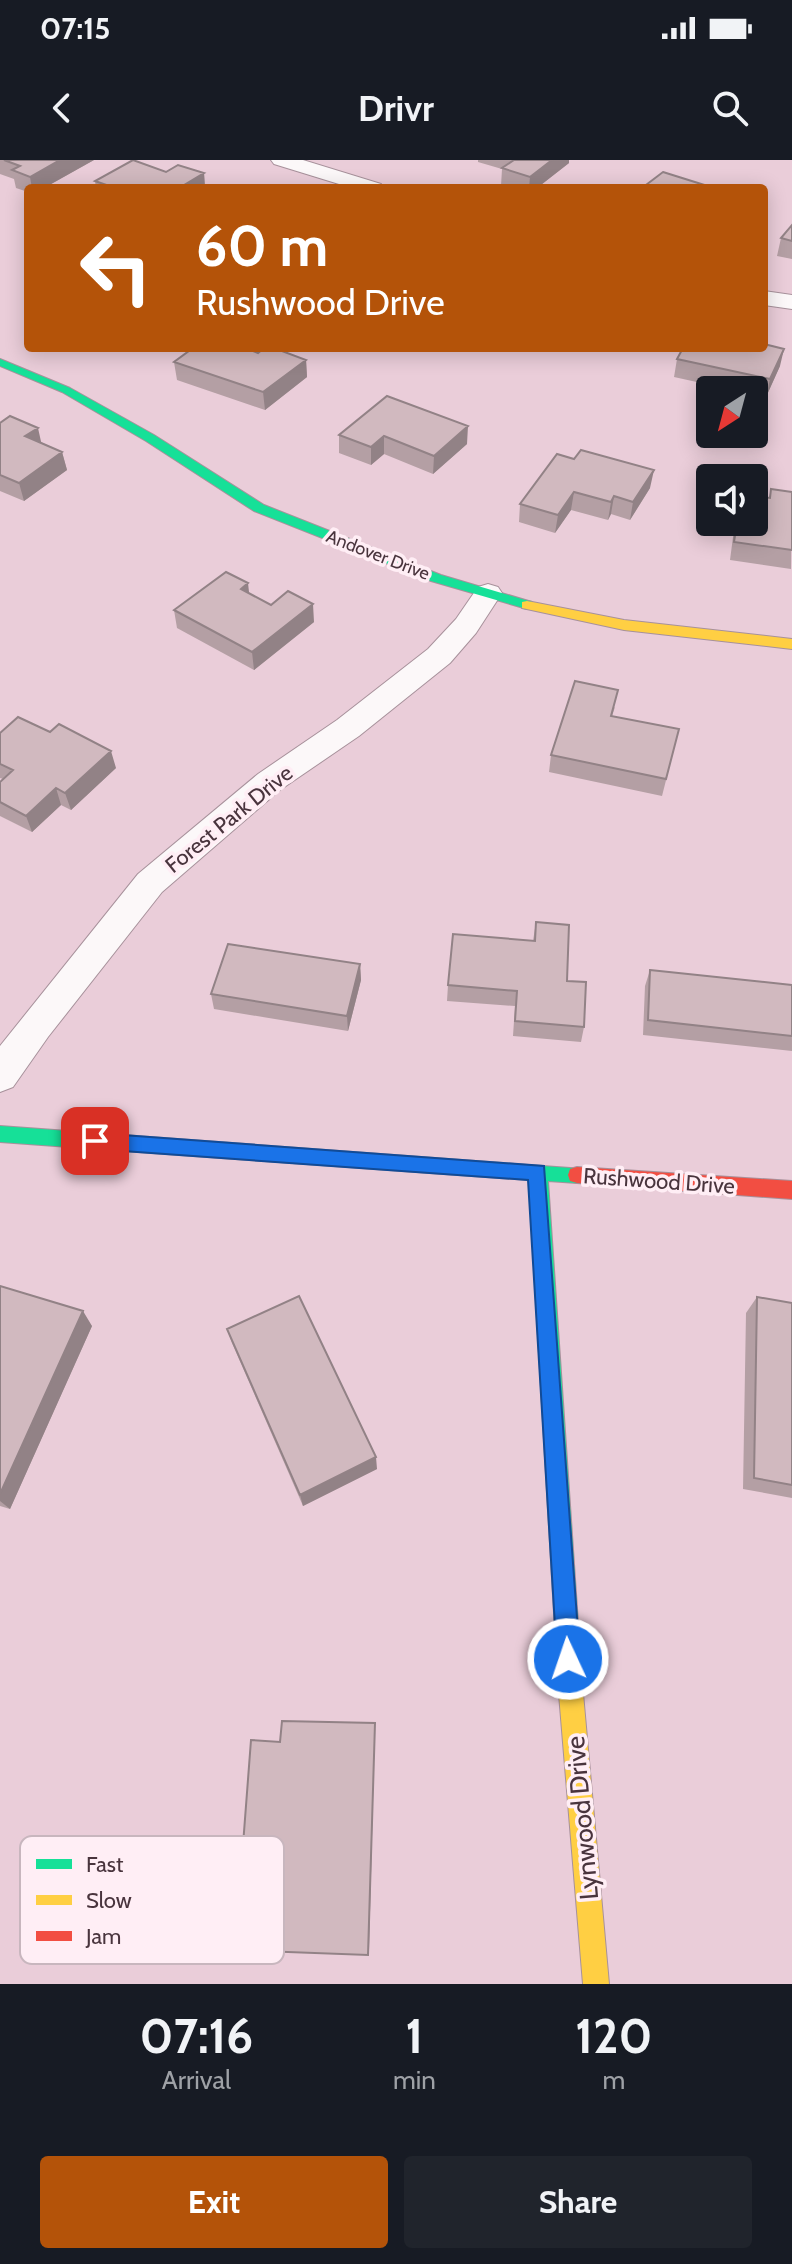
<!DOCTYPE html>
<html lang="en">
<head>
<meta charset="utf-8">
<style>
	:root { --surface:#171b24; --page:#20242c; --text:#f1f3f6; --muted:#9ea1a6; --accent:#b45309 }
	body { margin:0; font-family:Cabin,sans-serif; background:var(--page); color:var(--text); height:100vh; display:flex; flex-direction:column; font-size:30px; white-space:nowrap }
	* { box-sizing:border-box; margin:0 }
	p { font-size:26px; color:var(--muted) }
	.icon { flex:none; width:44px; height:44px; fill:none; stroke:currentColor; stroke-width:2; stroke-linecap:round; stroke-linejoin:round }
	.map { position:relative; height:1824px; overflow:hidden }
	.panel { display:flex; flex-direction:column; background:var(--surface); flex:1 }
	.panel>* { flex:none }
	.hud { position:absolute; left:24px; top:24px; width:744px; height:168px; border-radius:8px; box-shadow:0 4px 20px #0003; background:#b45309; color:#fff; overflow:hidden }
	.needle { width:52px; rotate:216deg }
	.controls { position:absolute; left:696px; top:216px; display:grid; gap:16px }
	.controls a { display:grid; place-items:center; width:72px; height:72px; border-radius:8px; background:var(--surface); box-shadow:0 4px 20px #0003; font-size:40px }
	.pin { position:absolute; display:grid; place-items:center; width:68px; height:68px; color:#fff; margin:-34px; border-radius:16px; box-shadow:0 4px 12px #0006 }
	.me { position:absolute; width:88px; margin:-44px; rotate:357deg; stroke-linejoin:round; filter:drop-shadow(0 0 6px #0008) }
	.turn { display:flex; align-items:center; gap:28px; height:168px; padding:0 40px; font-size:36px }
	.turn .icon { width:104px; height:104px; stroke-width:2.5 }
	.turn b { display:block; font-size:56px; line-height:68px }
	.eta { display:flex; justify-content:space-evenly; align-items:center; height:136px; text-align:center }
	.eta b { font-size:48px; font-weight:700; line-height:56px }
	.cta { display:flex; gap:16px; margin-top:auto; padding:16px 40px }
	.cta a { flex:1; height:92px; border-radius:8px; background:var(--accent); color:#fff; font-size:32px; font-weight:700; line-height:92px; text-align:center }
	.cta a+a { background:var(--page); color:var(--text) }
	.status { display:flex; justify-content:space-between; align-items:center; height:56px; padding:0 40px; background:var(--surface); direction:ltr }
	.status svg { height:22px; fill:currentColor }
	header { display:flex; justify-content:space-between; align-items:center; height:104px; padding:0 40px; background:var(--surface); font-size:36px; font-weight:700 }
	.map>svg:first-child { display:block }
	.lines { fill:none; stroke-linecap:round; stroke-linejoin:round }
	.street-casing { stroke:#a7919b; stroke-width:2 }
	.fast-casing { stroke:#a7919b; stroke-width:2 }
	.slow-casing { stroke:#a7919b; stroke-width:2 }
	.jam-casing { stroke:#a7919b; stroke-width:2 }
	.street { fill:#fcf8f9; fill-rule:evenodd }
	.fast { fill:#16e098; fill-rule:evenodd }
	.slow { fill:#ffcf43; fill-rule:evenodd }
	.jam { fill:#f24e42; fill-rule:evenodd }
	.wall { fill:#b49fa4 }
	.shaded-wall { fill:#928286 }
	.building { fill:#d1b9bf; stroke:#928286; stroke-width:2 }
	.route { fill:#1a73e8; stroke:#114b97; stroke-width:2 }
	.labels { text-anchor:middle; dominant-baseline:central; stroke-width:7; stroke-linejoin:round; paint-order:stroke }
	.far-street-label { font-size:18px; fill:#49343d; stroke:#ffeef5 }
	.street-label { font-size:22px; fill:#49343d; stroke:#ffeef5 }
	.near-street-label { font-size:26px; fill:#49343d; stroke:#ffeef5 }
	.key { fill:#ffeef5; stroke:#c8b6be; stroke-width:2 }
	.key-label { font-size:22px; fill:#49343d }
</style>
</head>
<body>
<div class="status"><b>07:15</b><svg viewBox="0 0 49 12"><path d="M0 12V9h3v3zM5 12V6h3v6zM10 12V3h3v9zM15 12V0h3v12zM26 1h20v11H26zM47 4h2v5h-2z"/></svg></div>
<header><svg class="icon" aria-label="back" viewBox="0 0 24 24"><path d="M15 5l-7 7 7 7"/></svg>Drivr<svg class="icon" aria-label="search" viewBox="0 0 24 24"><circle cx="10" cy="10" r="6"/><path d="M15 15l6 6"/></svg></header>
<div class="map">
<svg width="792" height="1824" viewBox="0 0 792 1824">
	<rect width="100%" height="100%" fill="#eacdd9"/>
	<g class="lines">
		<!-- street casing -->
		<g class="street-casing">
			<path id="street" d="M271 0H303L381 24 384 28H352L274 4Z
				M764 131 792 135V149L764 145Z
				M488 424 498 427 502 433 476 473 450 503 359 576 280 630 162 732 48 877 13 927 0 932V886L138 714 258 614 337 560 428 489 456 459 478 427Z"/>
		</g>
		<!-- fast casing -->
		<g class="fast-casing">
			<path id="fast" d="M0 199 70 228 154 275 264 345 441 415 532 442 534 445 527 449 431 421 254 351 146 281 62 232 0 206Z
				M0 966 584 1009 586 1015 584 1021 577 1023 548 1021 582 1522 578 1530 570 1534 562 1530 558 1522 529 1020 0 982Z"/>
		</g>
		<!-- slow casing -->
		<g class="slow-casing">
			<path id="slow" d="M527 441 624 460 792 479V489L624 470 522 448V442Z
				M570 1510 578 1514 582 1522 609 1824H583L558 1522 562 1514Z"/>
		</g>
		<!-- jam casing -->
		<g class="jam-casing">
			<path id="jam" d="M577 1007 792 1021V1039L577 1023 570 1021 568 1015 570 1009Z"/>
		</g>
		<!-- street -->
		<use href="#street" class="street"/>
		<!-- fast -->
		<use href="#fast" class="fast"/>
		<!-- slow -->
		<use href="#slow" class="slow"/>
		<!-- jam -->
		<use href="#jam" class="jam"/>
	</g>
	<!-- wall -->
	<path class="wall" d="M0 0H94L44 28H28V32L16 28 14 19 0 14Z
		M478 0H569V3L537 28H509L501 26 502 9 478 2Z
		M166 12 204 13 205 28H96L95 21Z
		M792 65V99L777 96 781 78Z
		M677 199 780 206 766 237 754 235V230H733L674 217Z
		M306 200 307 217 265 250 177 220 174 202Z
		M387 236 467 284 433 314 384 294 371 305 339 293V275Z
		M0 263 62 292 67 310 24 341 0 331Z
		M557 294 650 328 630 360 611 354 608 360 571 350 555 373 519 362 520 344Z
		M771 329 792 332 791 409 730 400 735 362H754L769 338Z
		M249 434 271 445 314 462 254 510 177 468 174 450Z
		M615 547 612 556 679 569 662 636 549 612 551 595Z
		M0 573 116 608 71 650 61 645 32 672 0 656V622L3 619 0 618Z
		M536 762 567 821 584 867 581 882 513 876 515 846 447 841 448 825 533 781Z
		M360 804 361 820 348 871 214 849 211 834Z
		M650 810 792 825V891L643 875 645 826Z
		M0 1126 92 1166 10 1349 0 1346Z
		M757 1137 792 1143V1338L743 1329 746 1153Z
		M227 1169 377 1309 303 1346 232 1183Z"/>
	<!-- shaded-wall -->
	<path class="shaded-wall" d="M60 0H94L44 28H32L30 17Z
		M552 0H569V3L537 28H529L530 17Z
		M204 13 205 28H179Z
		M784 189 780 206 766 237 770 219Z
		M306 200 307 217 265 250 263 232Z
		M468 266 467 284 433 314 434 296Z
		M38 268 42 286 25 276Z
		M384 276V294L371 305V287Z
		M62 292 67 310 24 341 19 323Z
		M654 310 650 328 630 360 633 342Z
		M574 332 571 350 555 373 558 355Z
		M614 336 611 354 608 360 611 342Z
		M248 423 250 441 241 429Z
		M313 444 314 462 254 510 252 492Z
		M111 591 116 608 71 650 65 633Z
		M56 628 61 645 32 672 26 656Z
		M360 804 361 820 348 871 347 856Z
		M83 1151 92 1166 10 1349 0 1341V1334Z
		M376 1297 377 1309 303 1346 300 1335Z
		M375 1563 369 1790 368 1795Z"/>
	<!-- building -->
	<path class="building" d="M4 0H60L30 17 12 10 20 6Z
		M133 0 166 12 178 5 204 13 179 28H115L95 21Z
		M514 0H552L530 17 502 8Z
		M663 12 714 28H642Z
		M792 65V81L781 78Z
		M764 184 784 189 770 219 677 199 683 188H764Z
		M193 188H245L258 193 264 188H274L306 200 263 232 174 202Z
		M387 236 468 266 434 296 384 276 371 287 339 275Z
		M10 256 38 268 25 276 62 292 19 323 0 315V263Z
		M581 290 654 310 633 342 614 336 611 342 574 332 558 355 520 344 557 294 574 299Z
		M771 329 792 332V390L734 382 737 362H754V336L770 338Z
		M226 412 248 423 241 429 271 445 288 431 313 444 252 492 174 450Z
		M575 521 618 530 611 556 679 569 666 619 551 595Z
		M18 557 50 572 59 564 111 591 65 633 56 628 26 656 0 642V622L13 610 0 604V573Z
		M536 762 569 765 567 821 586 822 584 867 515 861 517 831 448 825 453 774 535 781Z
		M228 784 360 804 347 856 211 834Z
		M650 810 792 825V876L648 860Z
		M0 1126 83 1151 0 1334Z
		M299 1136 376 1297 300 1335 227 1169Z
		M757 1137 792 1143V1325L754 1318Z
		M282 1561 375 1563 368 1795 235 1790 251 1580 280 1582Z"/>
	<!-- route -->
	<path class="route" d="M95 973 544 1006 580 1499 577 1507 568 1510 560 1507 557 1499 528 1020 95 989 88 987 85 981 88 975Z"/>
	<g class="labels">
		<!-- far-street labels -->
		<g class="far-street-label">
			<text transform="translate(378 395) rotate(21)">Andover Drive</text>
		</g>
		<!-- street labels -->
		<g class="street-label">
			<text transform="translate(229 659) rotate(-39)">Forest Park Drive</text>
			<text transform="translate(659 1021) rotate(4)">Rushwood Drive</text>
		</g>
		<!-- near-street labels -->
		<g class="near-street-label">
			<text transform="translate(582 1658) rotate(-95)">Lynwood Drive</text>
		</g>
	</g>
	<!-- legend -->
	<rect x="20" y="1676" width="264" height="128" rx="12" class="key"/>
	<rect x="36" y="1699" width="36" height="10" fill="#16e098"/>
	<rect x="36" y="1735" width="36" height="10" fill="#ffcf43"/>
	<rect x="36" y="1771" width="36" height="10" fill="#f24e42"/>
	<g class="key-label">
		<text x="86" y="1712">Fast</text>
		<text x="86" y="1748">Slow</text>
		<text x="86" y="1784">Jam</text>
	</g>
</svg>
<div class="controls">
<a><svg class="needle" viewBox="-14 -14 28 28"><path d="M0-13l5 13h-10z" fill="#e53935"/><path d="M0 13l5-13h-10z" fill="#9ea1a6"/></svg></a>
<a><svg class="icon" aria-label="sound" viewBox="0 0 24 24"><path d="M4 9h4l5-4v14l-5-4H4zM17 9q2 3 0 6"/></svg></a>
</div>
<div class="pin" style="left:95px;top:981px;background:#d93025"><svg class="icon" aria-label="arrive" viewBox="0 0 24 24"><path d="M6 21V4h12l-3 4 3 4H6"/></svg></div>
<svg class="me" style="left:568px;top:1499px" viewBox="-20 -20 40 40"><circle r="17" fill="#1a73e8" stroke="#fff" stroke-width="3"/><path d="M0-11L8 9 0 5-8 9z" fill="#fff"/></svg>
<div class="hud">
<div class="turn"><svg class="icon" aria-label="left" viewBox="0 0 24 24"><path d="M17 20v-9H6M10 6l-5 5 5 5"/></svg><div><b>60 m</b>Rushwood Drive</div></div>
</div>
</div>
<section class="panel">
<div class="eta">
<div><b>07:16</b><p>Arrival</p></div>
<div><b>1</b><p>min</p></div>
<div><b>120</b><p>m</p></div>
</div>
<div class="cta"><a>Exit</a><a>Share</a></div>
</section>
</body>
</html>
